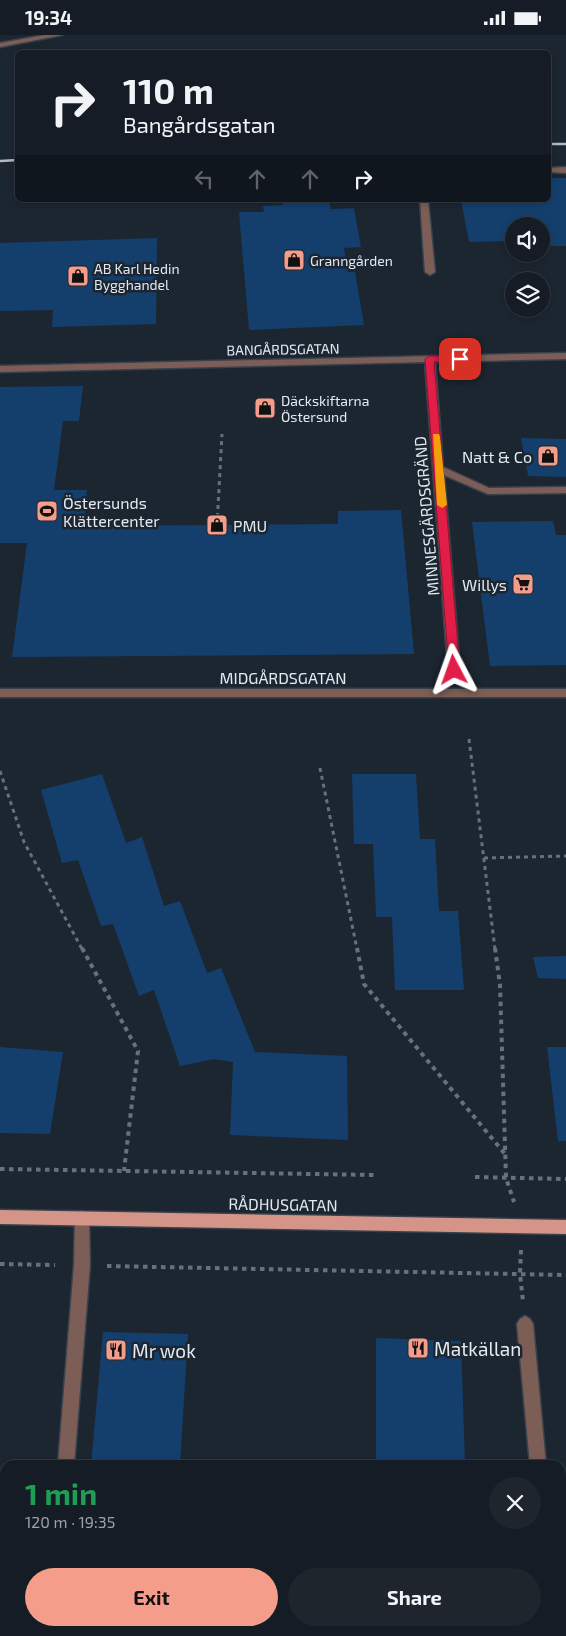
<!DOCTYPE html>
<html lang="en">
<head>
<meta charset="utf-8">
<style>
	:root { --surface:#151c25; --page:#1e252d; --text:#f1f3f6; --muted:#9da1a7; --line:#343a42; --accent:#f49d8b }
	body { margin:0; font-family:"Exo 2",sans-serif; background:var(--page); color:var(--text); height:100vh; display:flex; flex-direction:column; font-size:19px; white-space:nowrap }
	* { box-sizing:border-box; margin:0 }
	p { font-size:16px; color:var(--muted) }
	.icon { flex:none; width:28px; height:28px; fill:none; stroke:currentColor; stroke-width:2; stroke-linecap:round; stroke-linejoin:round }
	.map { position:relative; flex:1; overflow:hidden }
	.side { position:absolute; left:0px; top:1425px; width:566px; height:176px; display:flex; flex-direction:column; background:var(--surface); border-radius:15px 15px 0 0; box-shadow:0 2px 8px #0003,0 0 0 1px var(--line) }
	.side>* { flex:none }
	.guide { position:absolute; left:15px; top:15px; width:536px; height:152px; border-radius:8px; box-shadow:0 2px 8px #0003,0 0 0 1px var(--line); background:#151c25; color:var(--text); overflow:hidden }
	.controls { position:absolute; left:505px; top:182px; display:grid; gap:10px }
	.controls a { display:grid; place-items:center; width:45px; height:45px; border-radius:50%; background:var(--surface); box-shadow:0 2px 8px #0003,0 0 0 1px var(--line); font-size:25px }
	.pin { position:absolute; display:grid; place-items:center; width:42px; height:42px; color:#fff; margin:-21px; border-radius:10px; box-shadow:0 2px 8px #0006 }
	.me { position:absolute; width:55px; margin:-28px; rotate:356deg; stroke-linejoin:round; filter:drop-shadow(0 0 4px #0008) }
	.turn { display:flex; align-items:center; gap:18px; height:105px; padding:0 25px; font-size:22px }
	.turn .icon { width:65px; height:65px; stroke-width:2.5 }
	.turn b { display:block; font-size:35px; line-height:42px }
	.lanes { display:flex; align-items:center; height:48px; padding:0 25px; background:#0003; justify-content:center; gap:25px; direction:ltr }
	.lanes .off { opacity:.35 }
	.round { display:grid; place-items:center; flex:none; width:52px; height:52px; border-radius:26px; background:var(--page) }
	.overview { display:flex; align-items:center; justify-content:space-between; height:85px; padding:0 25px }
	h1 { font-size:30px; font-weight:700; line-height:38px; color:#1e9e55 }
	.button { display:flex; gap:10px; margin-top:auto; padding:10px 25px }
	.button a { flex:1; height:58px; border-radius:30px; background:var(--accent); color:#111; font-size:20px; font-weight:700; line-height:58px; text-align:center }
	.button a+a { background:var(--page); color:var(--text) }
	.status { display:flex; justify-content:space-between; align-items:center; height:35px; padding:0 25px; background:var(--surface); direction:ltr }
	.status svg { height:14px; fill:currentColor }
	.map>svg:first-child { display:block }
	.building { fill:#143f6d }
	.lines { fill:none; stroke-linecap:round; stroke-linejoin:round }
	.minor-casing { stroke:#38414c; stroke-width:3 }
	.major-casing { stroke:#38414c; stroke-width:3 }
	.path-far1 { stroke:#68717b; stroke-width:3; stroke-dasharray:4 4; stroke-linecap:butt }
	.path { stroke:#68717b; stroke-width:4; stroke-dasharray:4.5 4.5; stroke-linecap:butt }
	.minor { fill:#7c5e57; fill-rule:evenodd }
	.major { fill:#d49588; fill-rule:evenodd }
	.rail { stroke:#b3bac3; stroke-width:2.5 }
	.route { fill:#e11d48; stroke:#92132f }
	.slow { fill:#f59e0b }
	.labels { text-anchor:middle; dominant-baseline:central; stroke-width:5; stroke-linejoin:round; paint-order:stroke }
	.far-poi-label { font-size:14px; fill:#e3e9f1; stroke:#1c2631; text-anchor:start }
	.far-street-label { font-size:14px; fill:#e3e9f1; stroke:#1c2631 }
	.poi-label { font-size:16px; fill:#e3e9f1; stroke:#1c2631; text-anchor:end }
	.street-label { font-size:16px; fill:#e3e9f1; stroke:#1c2631 }
	.near-poi-label { font-size:19px; fill:#e3e9f1; stroke:#1c2631; text-anchor:start }
</style>
</head>
<body>
<div class="status"><b>19:34</b><svg viewBox="0 0 49 12"><path d="M0 12V9h3v3zM5 12V6h3v6zM10 12V3h3v9zM15 12V0h3v12zM26 1h20v11H26zM47 4h2v5h-2z"/></svg></div>
<div class="map">
<svg width="566" height="1601" viewBox="0 0 566 1601">
	<rect width="100%" height="100%" fill="#1c2631"/>
	<!-- building -->
	<path class="building" d="M549 143H566V211H541V191H514V206L469 207 461 165H549Z
		M283 165H329L331 174 354 173 361 212 344 213 348 237H355L364 290 249 295 239 177H264L263 171 283 170Z
		M157 203 156 289 52 292 53 275 0 276V208Z
		M83 351 79 386H63L54 455H87L84 491 338 489V476L401 475 414 619 12 622 27 508H0V352Z
		M521 403 566 404V442L528 441Z
		M553 486 556 500H566V630L490 631 472 487Z
		M102 739 126 808 142 802 164 871 180 866 207 938 221 933 255 1017 347 1021 348 1105 230 1100 233 1027 214 1024 180 1031 154 955 139 961 113 889 101 891 78 825 62 828 41 755Z
		M352 739H416L420 804H435L439 876H458L464 955H395L392 882H376L373 809H354Z
		M566 921V944L538 943 533 922Z
		M0 1012 63 1017 50 1099 0 1098Z
		M547 1012H566V1106H558Z
		M103 1297 188 1299 180 1430H91Z
		M376 1303 461 1306 465 1430H376Z"/>
	<g class="lines">
		<!-- minor casing -->
		<g class="minor-casing">
			<path id="minor" d="M45 0H62L0 12V8Z
				M566 132V138L549 137V133Z
				M420 165H428L435 237 430 240 425 237Z
				M566 318V324L435 327 443 432 489 453 566 452V458L488 459 444 440 460 635 454 639 448 635 425 327 0 337V331Z
				M0 654H566V662H0Z
				M82 1176 87 1178 89 1183 90 1230 74 1430H58L74 1230 75 1183 77 1178Z
				M525 1281 530 1284 533 1289 546 1430H530L517 1289 520 1284Z
				M543 1596H561V1601H543Z"/>
		</g>
		<!-- major casing -->
		<g class="major-casing">
			<path id="major" d="M0 1175 566 1185V1199L0 1189Z"/>
		</g>
		<!-- path-far1 -->
		<path class="path-far1" d="M217 490 222 399
			M469 704 495 914
			M320 733 357 914
			M0 736 24 807 82 914
			M484 823 566 821"/>
		<!-- path -->
		<path class="path" d="M82 913 138 1016 124 1136
			M357 913 364 949 505 1119
			M495 913 500 950 506 1143 514 1167
			M0 1134 376 1140
			M475 1142 566 1144
			M521 1215 520 1239 523 1266
			M0 1229 55 1230
			M107 1231 566 1240"/>
		<!-- minor -->
		<use href="#minor" class="minor"/>
		<!-- major -->
		<use href="#major" class="major"/>
		<!-- rail -->
		<path class="rail" d="M549 109H566
			M0 126 18 125"/>
	</g>
	<!-- route -->
	<path class="route" d="M430 321H460L465 324 460 326 434 327 460 635 454 638 449 635 425 324Z"/>
	<!-- slow -->
	<path class="slow" d="M433 399H439L440 402 447 470 442 473 437 470Z"/>
	<!-- icons -->
	<defs>
		<g id="shop-square" transform="scale(1.125)"><rect x="-9" y="-9" width="18" height="18" rx="4" fill="#f49d8b" stroke="#1c2631"/><path d="M-5-2.5h2.3a2.7 3.5 0 0 1 5.4 0H5L5.5 6h-11ZM-1.5-2.5h3a1.5 2.3 0 0 0-3 0Z" fill="#111"/></g>
		<g id="stadium-square" transform="scale(1.125)"><rect x="-9" y="-9" width="18" height="18" rx="4" fill="#f49d8b" stroke="#1c2631"/><path d="M0-5a6.5 5 0 1 0 0 10a6.5 5 0 1 0 0-10ZM-3.5-1.8h7v3.6h-7Z" fill="#111"/></g>
		<g id="supermarket-square" transform="scale(1.125)"><rect x="-9" y="-9" width="18" height="18" rx="4" fill="#f49d8b" stroke="#1c2631"/><path d="M-6-5.5h2.5l.6 2H6L4.5 2H-2.5L-4.4-4H-6ZM-1.5 3.2a1.3 1.3 0 1 0 .1 0ZM3 3.2a1.3 1.3 0 1 0 .1 0Z" fill="#111"/></g>
		<g id="restaurant-square" transform="scale(1.125)"><rect x="-9" y="-9" width="18" height="18" rx="4" fill="#f49d8b" stroke="#1c2631"/><path d="M-5-6h1v4h1v-4h1v4h1v-4h1v5L-1.5 .5V6h-2V.5L-5-1ZM5-6V6H3V1.5H1.5Q1.5-4 5-6Z" fill="#111"/></g>
	</defs>
	<g fill-rule="evenodd">
		<use href="#shop-square" x="294" y="225"/>
		<use href="#shop-square" x="78" y="241"/>
		<use href="#shop-square" x="265" y="373"/>
		<use href="#shop-square" x="548" y="421"/>
		<use href="#stadium-square" x="47" y="476"/>
		<use href="#shop-square" x="217" y="490"/>
		<use href="#supermarket-square" x="523" y="549"/>
		<use href="#restaurant-square" x="418" y="1313"/>
		<use href="#restaurant-square" x="116" y="1315"/>
	</g>
	<g class="labels">
		<!-- far-poi labels -->
		<g class="far-poi-label">
			<text x="310" y="225">Granngården</text>
			<text x="94" y="233">AB Karl Hedin<tspan x="94" dy="16">Bygghandel</tspan></text>
			<text x="281" y="365">Däckskiftarna<tspan x="281" dy="16">Östersund</tspan></text>
		</g>
		<!-- far-street labels -->
		<g class="far-street-label">
			<text transform="translate(283 314) rotate(-1)">BANGÅRDSGATAN</text>
		</g>
		<!-- poi labels -->
		<g class="poi-label">
			<text x="532" y="421">Natt &amp; Co</text>
			<text x="63" y="467" text-anchor="start">Östersunds<tspan x="63" dy="18">Klättercenter</tspan></text>
			<text x="233" y="490" text-anchor="start">PMU</text>
			<text x="507" y="549">Willys</text>
		</g>
		<!-- street labels -->
		<g class="street-label">
			<text transform="translate(426 481) rotate(-95)">MINNESGÄRDSGRÄND</text>
			<text x="283" y="642">MIDGÅRDSGATAN</text>
			<text transform="translate(283 1169) rotate(1)">RÅDHUSGATAN</text>
		</g>
		<!-- near-poi labels -->
		<g class="near-poi-label">
			<text x="434" y="1313">Matkällan</text>
			<text x="132" y="1315">Mr wok</text>
		</g>
	</g>
</svg>
<div class="controls">
<a><svg class="icon" aria-label="sound" viewBox="0 0 24 24"><path d="M4 9h4l5-4v14l-5-4H4zM17 9q2 3 0 6"/></svg></a>
<a><svg class="icon" aria-label="layers" viewBox="0 0 24 24"><path d="M12 4l9 5-9 5-9-5zM3 14l9 5 9-5"/></svg></a>
</div>
<div class="pin" style="left:460px;top:324px;background:#d93025"><svg class="icon" aria-label="arrive" viewBox="0 0 24 24"><path d="M6 21V4h12l-3 4 3 4H6"/></svg></div>
<svg class="me" style="left:454px;top:635px" viewBox="-20 -20 40 40"><path d="M0-17L14 15 0 8-14 15z" fill="#e11d48" stroke="#fff" stroke-width="4"/></svg>
<div class="guide">
<div class="turn"><svg class="icon" aria-label="right" viewBox="0 0 24 24"><path d="M7 20v-9h11M14 6l5 5-5 5"/></svg><div><b>110 m</b>Bangårdsgatan</div></div>
<div class="lanes"><svg class="icon off" aria-label="left" viewBox="0 0 24 24"><path d="M17 20v-9H6M10 6l-5 5 5 5"/></svg><svg class="icon off" aria-label="ahead" viewBox="0 0 24 24"><path d="M12 20V5M6 11l6-6 6 6"/></svg><svg class="icon off" aria-label="ahead" viewBox="0 0 24 24"><path d="M12 20V5M6 11l6-6 6 6"/></svg><svg class="icon" aria-label="right" viewBox="0 0 24 24"><path d="M7 20v-9h11M14 6l5 5-5 5"/></svg></div>
</div>
<section class="side">
<div class="overview"><div><h1>1 min</h1><p>120 m · 19:35</p></div><a class="round"><svg class="icon" aria-label="close" viewBox="0 0 24 24"><path d="M6 6l12 12M18 6L6 18"/></svg></a></div>
<div class="button"><a>Exit</a><a>Share</a></div>
</section>
</div>
</body>
</html>
